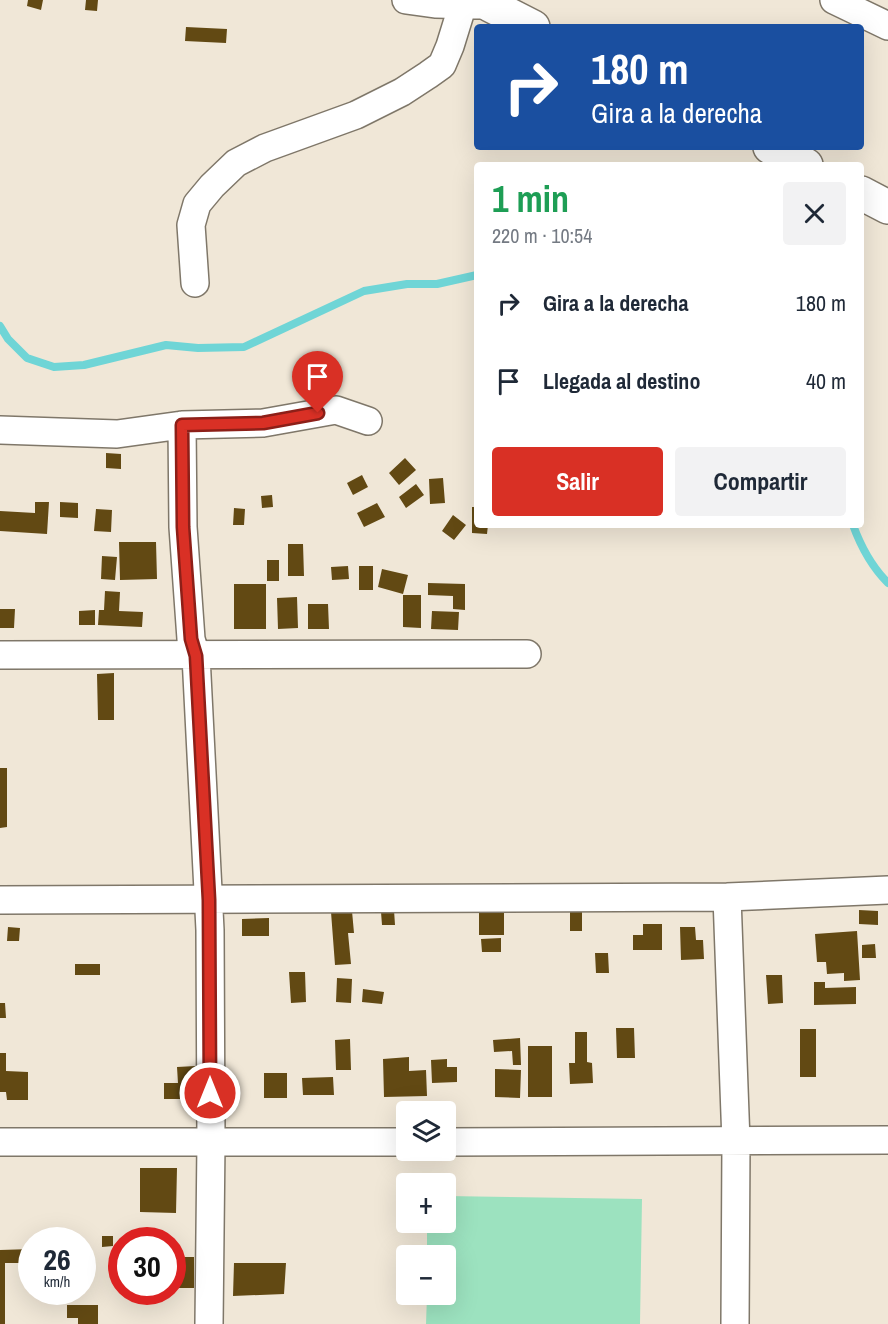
<!DOCTYPE html>
<html lang="es">
<head>
<meta charset="utf-8">
<style>
	:root { --surface:#fff; --page:#f2f2f3; --text:#1f2937; --muted:#747a83; --accent:#d93025 }
	body { margin:0; font-family:"Archivo Narrow",sans-serif; background:var(--page); color:var(--text); height:100vh; display:flex; flex-direction:column; font-size:22px; white-space:nowrap }
	* { box-sizing:border-box; margin:0 }
	p { font-size:20px; color:var(--muted) }
	.icon { flex:none; width:33px; height:33px; fill:none; stroke:currentColor; stroke-width:2; stroke-linecap:round; stroke-linejoin:round }
	.map { position:relative; flex:1; overflow:hidden }
	.details { position:absolute; left:474px; top:162px; width:390px; height:366px; display:flex; flex-direction:column; background:var(--surface); border-radius:6px; box-shadow:0 6px 24px #0002 }
	.details>* { flex:none }
	.hud { position:absolute; left:474px; top:24px; width:390px; height:126px; border-radius:6px; box-shadow:0 6px 24px #0002; background:#1a4fa0; color:#fff; overflow:hidden }
	.tools { position:absolute; left:396px; top:1101px; display:grid; gap:12px }
	.tools a { display:grid; place-items:center; width:60px; height:60px; border-radius:6px; background:var(--surface); box-shadow:0 6px 24px #0002; font-size:30px }
	.speed { position:absolute; left:18px; top:1227px; display:flex; gap:12px; font-size:30px; font-weight:700; text-align:center }
	.speed>* { display:grid; place-content:center; width:78px; height:78px; border-radius:50%; background:var(--surface); box-shadow:0 6px 24px #0002; line-height:1 }
	.speed small { font-size:15px; font-weight:400 }
	.speed .limit { border:9px solid #d22; background:#fff; color:#111 }
	.pin { position:absolute; display:grid; place-items:center; width:51px; height:51px; color:#fff; margin:-62px -26px; border-radius:50% 50% 50% 0; rotate:-45deg; box-shadow:0 0 6px #0007 }
	.pin .icon { rotate:45deg }
	.me { position:absolute; width:66px; margin:-33px; rotate:0deg; stroke-linejoin:round; filter:drop-shadow(0 0 4px #0008) }
	.turn { display:flex; align-items:center; gap:21px; height:126px; padding:0 18px; font-size:27px }
	.turn .icon { width:78px; height:78px; stroke-width:2.5 }
	.turn b { display:block; font-size:42px; line-height:51px }
	.round { display:grid; place-items:center; flex:none; width:63px; height:63px; border-radius:6px; background:var(--page) }
	.headline { display:flex; align-items:center; justify-content:space-between; height:102px; padding:0 18px }
	h1 { font-size:36px; font-weight:700; line-height:45px; color:#1e9e55 }
	.button { display:flex; gap:12px; margin-top:auto; padding:12px 18px }
	.button a { flex:1; height:69px; border-radius:6px; background:var(--accent); color:#fff; font-size:24px; font-weight:700; line-height:69px; text-align:center }
	.button a+a { background:var(--page); color:var(--text) }
	ul { padding:0; list-style:none }
	li { display:flex; align-items:center; gap:18px; height:78px; padding:0 18px }
	li div { flex:1 }
	li b { display:block; font-size:22px }
	li em { font-style:normal }
	.map>svg:first-child { display:block }
	.green { fill:#9ce2bf }
	.lines { fill:none; stroke-linecap:round; stroke-linejoin:round }
	.stream { stroke:#6fd5d6; stroke-width:8 }
	.building { fill:#624913 }
	.street-casing { stroke:#7f7769; stroke-width:30 }
	.secondary-casing { stroke:#7f7769; stroke-width:36 }
	.street { stroke:#fff; stroke-width:27 }
	.secondary { stroke:#fff; stroke-width:33 }
	.route-casing { stroke:#8d1f18; stroke-width:15 }
	.route { stroke:#d93025; stroke-width:10 }
</style>
</head>
<body>
<div class="map">
<svg width="888" height="1324" viewBox="0 0 888 1324">
	<rect width="100%" height="100%" fill="#f0e7d7"/>
	<!-- green -->
	<path class="green" d="M446 1196 642 1199 640 1324H426L427 1295 446 1294V1256L427 1255V1223L446 1222Z"/>
	<g class="lines">
		<!-- stream -->
		<path class="stream" d="M0 326 8 339 27 358 54 367 84 365 166 345 198 348 244 347 364 291 407 284H437L477 275
			M853 525C861 547 871 566 888 583"/>
	</g>
	<!-- building -->
	<path class="building" d="M28 0H43L41 10 27 6Z
		M86 0H98L97 11 85 10Z
		M186 27 227 29 226 43 185 41Z
		M106 453 121 454V469L106 468Z
		M405 458 416 470 399 485 389 473Z
		M362 475 368 487 353 495 347 483Z
		M443 478 445 503 430 504 429 479Z
		M416 484 424 495 406 508 399 497Z
		M272 495 273 507 262 508 261 496Z
		M35 502H49L47 534 0 531V511L35 513Z
		M60 502 78 503V518L60 517Z
		M377 503 385 517 364 527 357 513Z
		M472 507H477V525H488L487 534 472 533Z
		M234 508 245 509 244 525H233Z
		M96 509 112 510 111 532 94 531Z
		M453 515 466 525 454 540 442 531Z
		M119 542H156L157 579 120 580Z
		M288 544H303L304 576H288Z
		M102 556 117 557 115 580 101 579Z
		M267 560H279V581H267Z
		M348 566 349 579 332 580 331 567Z
		M359 566H373V590H359Z
		M382 569 408 575 403 594 378 587Z
		M428 583 465 584V610L453 609V596L428 595Z
		M234 584H266V629H234Z
		M105 591 120 592 119 611 143 612 142 627 98 625 99 610H104Z
		M403 595H421V628L403 627Z
		M297 597 298 628 278 629 277 598Z
		M308 604H328L329 629H308Z
		M0 609H15L14 628H0Z
		M95 610V625H79V611Z
		M432 611 459 612 458 630 431 629Z
		M114 673V720H98L97 674Z
		M0 768H7V827L0 828Z
		M479 909H504V935H479Z
		M394 910 395 925H382L381 912Z
		M859 910 878 911V925L859 924Z
		M352 911 354 933H348L351 964 335 965 331 912Z
		M570 911H582V931H570Z
		M269 918V936H242V919Z
		M643 924H662V950H633V935H643Z
		M8 927 20 928 19 941H7Z
		M680 927H695L696 940H703L704 959 681 960Z
		M857 931 860 980 844 981V973L827 974 826 962H817L815 934Z
		M501 938V952H482L481 939Z
		M875 944 876 958H862V945Z
		M595 953H608L609 973H596Z
		M75 964H100V975H75Z
		M289 972H305L306 1002 291 1003Z
		M766 975H782L783 1003 768 1004Z
		M337 978 352 979 351 1003 336 1002Z
		M814 982H825V988L856 987V1004L814 1005Z
		M363 989 384 992 382 1004 362 1002Z
		M0 1003H5L6 1018H0Z
		M616 1028H634L635 1058H617Z
		M800 1029H816V1077H800Z
		M575 1032H587V1062L592 1063 593 1083 570 1084 569 1063H575Z
		M520 1038 521 1065H513L512 1051 494 1052 493 1040Z
		M350 1039 351 1070H336L335 1040Z
		M528 1046H552V1097H528Z
		M0 1053H6V1071L28 1072V1100H7L6 1092H0Z
		M409 1057V1071L426 1070 427 1096 384 1097 383 1059Z
		M447 1059V1067H457V1082L432 1083 431 1060Z
		M196 1066 197 1099H164V1083H178L177 1067Z
		M495 1069 521 1070 520 1098 495 1097Z
		M264 1073H287V1098H264Z
		M333 1077 334 1095H303L302 1078Z
		M140 1168H177L176 1213 140 1212Z
		M102 1236H113V1246L102 1247Z
		M32 1249V1258L19 1259 20 1263H5V1324H0V1250Z
		M172 1257H194V1288H172Z
		M234 1263H286L284 1294 233 1296Z
		M67 1305H98V1324H78V1318H67Z"/>
	<g class="lines">
		<!-- street casing -->
		<g class="street-casing">
			<path id="street" d="M406 0 435 4 480 5
				M834 0 888 26
				M195 283 191 225 197 204 212 186 236 163 265 148 356 115 402 92 428 75 442 65 450 46 463 4
				M182 425 183 527 191 639 196 656 210 930 211 1142 209 1324
				M0 430 117 434 182 425 263 423 336 410 368 421
				M0 655 527 654
				M727 897 736 1142 735 1324
				M0 900 727 897 888 890
				M0 1142H406
				M446 1142 888 1140"/>
		</g>
		<!-- secondary casing -->
		<g class="secondary-casing">
			<path id="secondary" d="M491 0 490 5 533 27
				M770 147 806 165
				M861 193 888 207"/>
		</g>
		<!-- street -->
		<use href="#street" class="street"/>
		<!-- secondary -->
		<use href="#secondary" class="secondary"/>
	</g>
	<g class="lines">
		<!-- route casing -->
		<g class="route-casing">
			<path id="route" d="M210 1093 209 900 196 656 191 639 183 527 182 425 263 423 318 413"/>
		</g>
		<!-- route -->
		<use href="#route" class="route"/>
	</g>
</svg>
<div class="tools">
<a><svg class="icon" aria-label="layers" viewBox="0 0 24 24"><path d="M12 4l9 5-9 5-9-5zM3 14l9 5 9-5"/></svg></a>
<a>+</a>
<a>−</a>
</div>
<div class="speed"><div>26<small>km/h</small></div><div class="limit">30</div></div>
<div class="pin" style="left:318px;top:413px;background:#d93025"><svg class="icon" aria-label="arrive" viewBox="0 0 24 24"><path d="M6 21V4h12l-3 4 3 4H6"/></svg></div>
<svg class="me" style="left:210px;top:1093px" viewBox="-20 -20 40 40"><circle r="17" fill="#d93025" stroke="#fff" stroke-width="3"/><path d="M0-11L8 9 0 5-8 9z" fill="#fff"/></svg>
<div class="hud">
<div class="turn"><svg class="icon" aria-label="right" viewBox="0 0 24 24"><path d="M7 20v-9h11M14 6l5 5-5 5"/></svg><div><b>180 m</b>Gira a la derecha</div></div>
</div>
<section class="details">
<div class="headline"><div><h1>1 min</h1><p>220 m · 10:54</p></div><a class="round"><svg class="icon" aria-label="close" viewBox="0 0 24 24"><path d="M6 6l12 12M18 6L6 18"/></svg></a></div>
<ul>
<li><svg class="icon" aria-label="right" viewBox="0 0 24 24"><path d="M7 20v-9h11M14 6l5 5-5 5"/></svg><div><b>Gira a la derecha</b></div><em>180 m</em></li>
<li><svg class="icon" aria-label="arrive" viewBox="0 0 24 24"><path d="M6 21V4h12l-3 4 3 4H6"/></svg><div><b>Llegada al destino</b></div><em>40 m</em></li>
</ul>
<div class="button"><a>Salir</a><a>Compartir</a></div>
</section>
</div>
</body>
</html>
